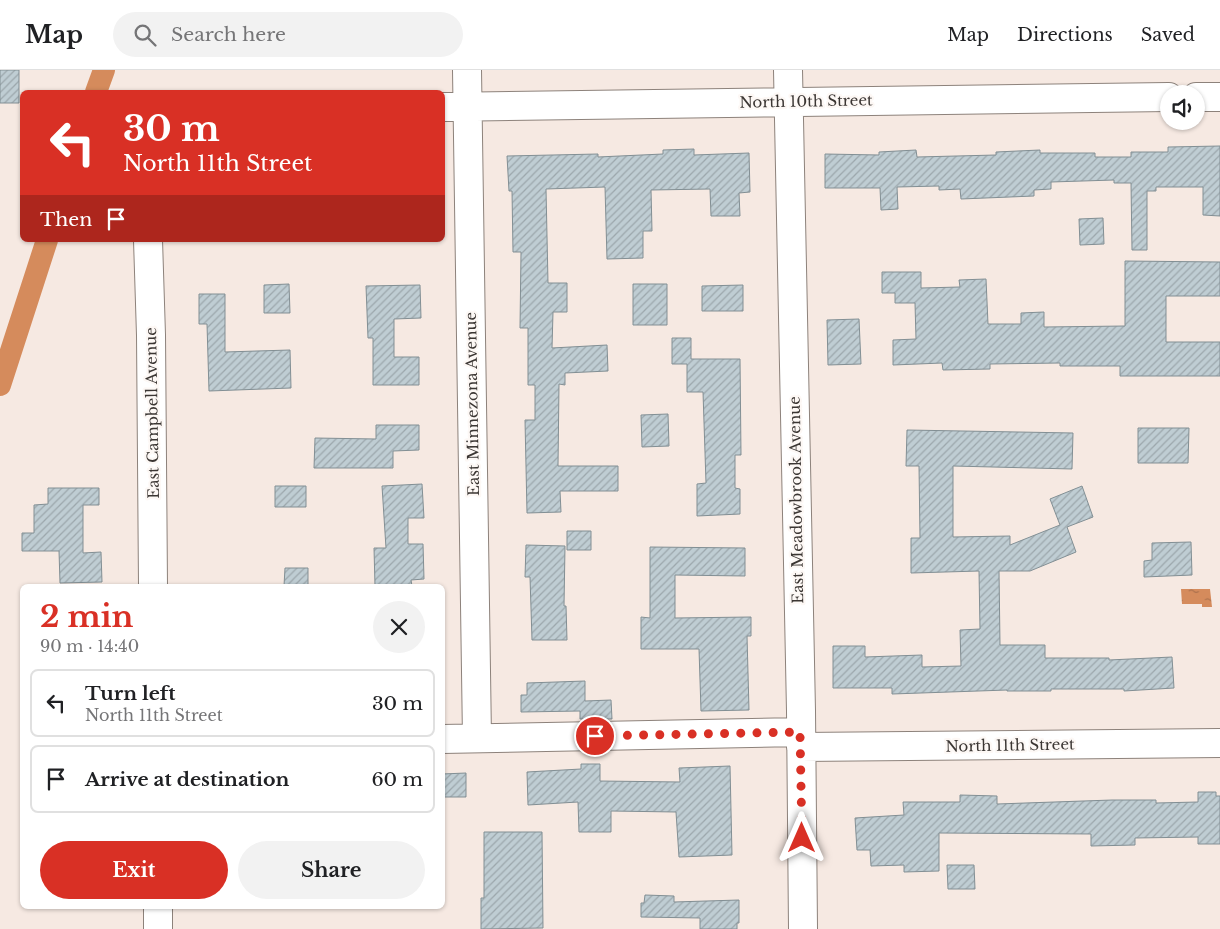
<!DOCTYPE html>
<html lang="en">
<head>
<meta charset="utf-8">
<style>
	:root { --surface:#fff; --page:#f2f2f2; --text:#202124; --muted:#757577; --line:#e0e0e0; --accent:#d93025 }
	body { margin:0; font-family:"Libre Baskerville",serif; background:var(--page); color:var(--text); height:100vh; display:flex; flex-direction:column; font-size:19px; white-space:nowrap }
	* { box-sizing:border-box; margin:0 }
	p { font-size:16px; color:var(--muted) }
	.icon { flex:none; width:28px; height:28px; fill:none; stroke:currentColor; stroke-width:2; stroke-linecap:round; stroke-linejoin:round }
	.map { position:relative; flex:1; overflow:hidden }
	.sheet { position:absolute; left:20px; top:514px; width:425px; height:325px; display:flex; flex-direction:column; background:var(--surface); border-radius:8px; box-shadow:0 1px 4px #0004 }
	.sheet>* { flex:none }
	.banner { position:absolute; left:20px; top:20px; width:425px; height:152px; border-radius:8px; box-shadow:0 1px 4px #0004; background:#d93025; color:#fff; overflow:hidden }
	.buttons { position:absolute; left:1160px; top:15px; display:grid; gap:10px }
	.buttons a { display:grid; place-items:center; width:45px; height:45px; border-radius:50%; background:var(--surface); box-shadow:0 1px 4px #0004; font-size:25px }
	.pin { position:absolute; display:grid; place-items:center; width:42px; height:42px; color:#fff; margin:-21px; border:2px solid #fff; border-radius:50%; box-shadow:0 1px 5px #0007 }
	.me { position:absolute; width:55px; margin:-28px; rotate:0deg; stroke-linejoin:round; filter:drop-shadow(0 0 4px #0008) }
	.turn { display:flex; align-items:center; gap:18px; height:105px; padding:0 20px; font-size:22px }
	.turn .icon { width:65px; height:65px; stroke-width:2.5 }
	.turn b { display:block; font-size:35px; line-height:42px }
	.then { display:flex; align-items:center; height:48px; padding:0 20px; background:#0003; gap:10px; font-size:19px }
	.round { display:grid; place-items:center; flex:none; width:52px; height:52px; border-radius:26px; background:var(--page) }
	.overview { display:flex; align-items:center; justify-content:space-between; height:85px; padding:0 20px }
	h1 { font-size:30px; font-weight:800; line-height:38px; color:var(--accent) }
	.button { display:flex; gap:10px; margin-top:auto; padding:10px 20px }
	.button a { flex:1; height:58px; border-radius:30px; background:var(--accent); color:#fff; font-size:20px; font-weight:800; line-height:58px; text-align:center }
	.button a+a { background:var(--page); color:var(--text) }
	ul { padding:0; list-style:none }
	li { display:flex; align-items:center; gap:15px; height:68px; margin:0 10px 8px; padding:0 10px; border:2px solid var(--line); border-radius:8px }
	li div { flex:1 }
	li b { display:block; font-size:19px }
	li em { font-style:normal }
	header { display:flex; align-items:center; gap:30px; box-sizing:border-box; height:70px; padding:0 25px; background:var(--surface); border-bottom:1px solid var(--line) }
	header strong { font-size:24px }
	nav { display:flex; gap:28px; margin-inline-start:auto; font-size:18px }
	.search { width:350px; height:45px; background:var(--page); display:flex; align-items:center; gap:12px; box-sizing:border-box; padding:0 18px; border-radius:28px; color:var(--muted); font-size:19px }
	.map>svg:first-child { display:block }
	.water { fill:url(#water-ripples) }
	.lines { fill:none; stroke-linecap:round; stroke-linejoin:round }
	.canal { stroke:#d58b5c; stroke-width:22 }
	.building { fill:url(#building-hatch); stroke:#828f94 }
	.minor-casing { stroke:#8d827b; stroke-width:30 }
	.minor { stroke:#fff; stroke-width:28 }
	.route { stroke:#d93025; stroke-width:9; stroke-dasharray:0 16.2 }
	.labels { text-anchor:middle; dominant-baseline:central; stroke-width:4.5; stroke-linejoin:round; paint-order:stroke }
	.street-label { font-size:15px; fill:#3b3633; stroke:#fdf8f5 }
</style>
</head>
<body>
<header>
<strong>Map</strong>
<div class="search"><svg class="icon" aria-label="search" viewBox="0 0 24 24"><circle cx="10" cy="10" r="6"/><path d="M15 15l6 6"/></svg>Search here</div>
<nav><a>Map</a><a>Directions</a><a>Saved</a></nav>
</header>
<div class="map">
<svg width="1220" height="859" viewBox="0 0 1220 859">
	<defs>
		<pattern id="water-ripples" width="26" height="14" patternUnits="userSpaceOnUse" patternTransform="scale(1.25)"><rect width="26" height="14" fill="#d58b5c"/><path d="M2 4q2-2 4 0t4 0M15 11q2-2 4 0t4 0" fill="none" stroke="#ae724d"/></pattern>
		<pattern id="building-hatch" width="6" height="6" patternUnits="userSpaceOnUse" patternTransform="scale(1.25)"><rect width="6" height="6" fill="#bfcdd3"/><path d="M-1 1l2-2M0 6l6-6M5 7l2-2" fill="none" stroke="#9ca7ac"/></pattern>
	</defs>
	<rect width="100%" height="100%" fill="#f6e9e2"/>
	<!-- water -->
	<path class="water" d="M1181 519H1210L1212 537H1202V534H1182Z"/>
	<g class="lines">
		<!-- canal -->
		<path class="canal" d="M96 22 104 0
			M0 315 47 170"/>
	</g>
	<!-- building -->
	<path class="building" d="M0 0H19V33H0Z
		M1220 76V146L1203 145V117H1156V121H1147V180H1132L1131 113H1114V110L1051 112V119L1034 120V126L961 129 960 119 939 120V116L897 117 898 139 881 140 880 118H825V84L879 85V82L916 80 917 87 996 85V82L1040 80V83H1095V87H1131V82H1168V77Z
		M694 79V85L749 83 750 122 739 123 740 146H711L710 119 651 120 652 161H643V188L607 189 605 117 546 119 548 213H567V242H553L552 278 607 275 608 301 565 303V315L559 314 558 396H618V421H560L561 442 527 443 525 350H535V315H528V258H520L521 182H513L512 121H509L507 86 598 84V87L663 84V80Z
		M1103 148 1104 174 1080 175 1079 149Z
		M1125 191 1220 192V226H1166V272H1220V306H1120V296H1060V293L990 294V299L943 300 942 293 893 295V270L916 269 915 233H895V223H882V202H921V218L960 217 959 210 986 209 988 254H1021V243L1044 242V257L1125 256Z
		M289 214 290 243H264V215Z
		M633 214H667V255H633Z
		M420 215 421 248 394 249V287H419V315H373V268H368L366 216Z
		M743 215V241H702V216Z
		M199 224H225V282L290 280 291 318 209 321 207 254H199Z
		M859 249 861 294 828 295 827 250Z
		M672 268H691V289H740L741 385H735V418L740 419V444L697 446V414L706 413 703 322H687V294H672Z
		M668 344 669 376 642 377 641 345Z
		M376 355H419V380L393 381V398H314L315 368 376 369Z
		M1138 358H1189L1188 393H1138Z
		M907 360 1073 363 1072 399 953 396V467L1010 466V475L1060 455 1050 429 1082 416 1093 447 1067 457 1076 482 1030 501H999L1000 575H1045V588H1109V590L1172 587 1174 618 1124 621V619H1051V621H1007V620L892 624V618H833V576H865V587L922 585V597L961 596 960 560 980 559 979 501 911 503V468H920L919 396H906Z
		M422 414 424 448H408V474H423L424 509 411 510 412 516H375L374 478H386L382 416Z
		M275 416H306V437H275Z
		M48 418H99V435H83V483L101 482 102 512 60 513 59 481H22V463H34V435L48 434Z
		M567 461H591V480H567Z
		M1191 472 1192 505 1144 507V491L1152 490V473Z
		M526 475 565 476 564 536H566L567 570H532L530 507H525Z
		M650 477 745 478V506L675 505V548L751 547V566H747L749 640 701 641 699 579H641V547L650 548Z
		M285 498H308V516H284Z
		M585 611V631L611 630 612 649H580V641L521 642V625H527V613Z
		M581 694H600V711L680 712 679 698 730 696 732 785 679 787 676 742 611 741V762H579L578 732 528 735 527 702 581 699Z
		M466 703V727H442V704Z
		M1198 722H1216V726H1220V774H1198V767L1135 768V775L1091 776V764L939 763V801L904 802V795L871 796 870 780H857L855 748 904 745 903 732H960V725L997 726V734L1112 730H1156V733L1198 732Z
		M484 762H542L543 858 481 859V828H484Z
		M947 795H974L975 819H948Z
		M645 825 674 826V832L739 830V853H737V859H700V848L641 847V833H644Z"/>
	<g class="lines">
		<!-- minor casing -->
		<g class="minor-casing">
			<path id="minor" d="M467 0 477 668
				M788 0 801 641 803 859
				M1196 27H1220
				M442 37 1169 27
				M148 170 151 265 153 516
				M442 669 800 662
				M801 677 1220 673
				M158 836V859"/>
		</g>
		<!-- minor -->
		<use href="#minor" class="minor"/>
	</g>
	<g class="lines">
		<!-- route -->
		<path class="route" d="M595 666 800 662 802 768"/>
	</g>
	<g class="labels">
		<!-- street labels -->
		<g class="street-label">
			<text transform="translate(806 31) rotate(-1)">North 10th Street</text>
			<text transform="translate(472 334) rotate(-91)">East Minnezona Avenue</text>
			<text transform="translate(152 343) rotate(-91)">East Campbell Avenue</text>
			<text transform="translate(796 430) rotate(-91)">East Meadowbrook Avenue</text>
			<text transform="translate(1010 675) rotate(-1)">North 11th Street</text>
		</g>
	</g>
</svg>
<div class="buttons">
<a><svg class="icon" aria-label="sound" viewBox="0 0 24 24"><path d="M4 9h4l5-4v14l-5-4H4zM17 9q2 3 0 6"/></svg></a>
</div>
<div class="pin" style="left:595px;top:666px;background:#d93025"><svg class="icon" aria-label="arrive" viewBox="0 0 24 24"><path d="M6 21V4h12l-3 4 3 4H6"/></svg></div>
<svg class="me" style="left:802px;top:768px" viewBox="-20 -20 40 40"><path d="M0-17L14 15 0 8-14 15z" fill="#d93025" stroke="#fff" stroke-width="4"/></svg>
<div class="banner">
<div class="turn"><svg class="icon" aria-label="left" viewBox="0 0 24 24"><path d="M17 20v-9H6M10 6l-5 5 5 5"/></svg><div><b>30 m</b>North 11th Street</div></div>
<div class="then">Then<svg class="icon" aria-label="arrive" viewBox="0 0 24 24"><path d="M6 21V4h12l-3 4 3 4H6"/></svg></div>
</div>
<section class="sheet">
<div class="overview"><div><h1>2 min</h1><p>90 m · 14:40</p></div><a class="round"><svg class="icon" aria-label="close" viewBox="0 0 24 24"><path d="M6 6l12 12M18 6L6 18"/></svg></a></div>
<ul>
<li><svg class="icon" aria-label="left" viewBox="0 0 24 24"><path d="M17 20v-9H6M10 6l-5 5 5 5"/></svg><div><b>Turn left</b><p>North 11th Street</p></div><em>30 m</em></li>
<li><svg class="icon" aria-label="arrive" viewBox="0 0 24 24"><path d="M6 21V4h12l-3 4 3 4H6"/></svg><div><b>Arrive at destination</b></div><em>60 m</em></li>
</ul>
<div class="button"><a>Exit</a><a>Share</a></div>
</section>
</div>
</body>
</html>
